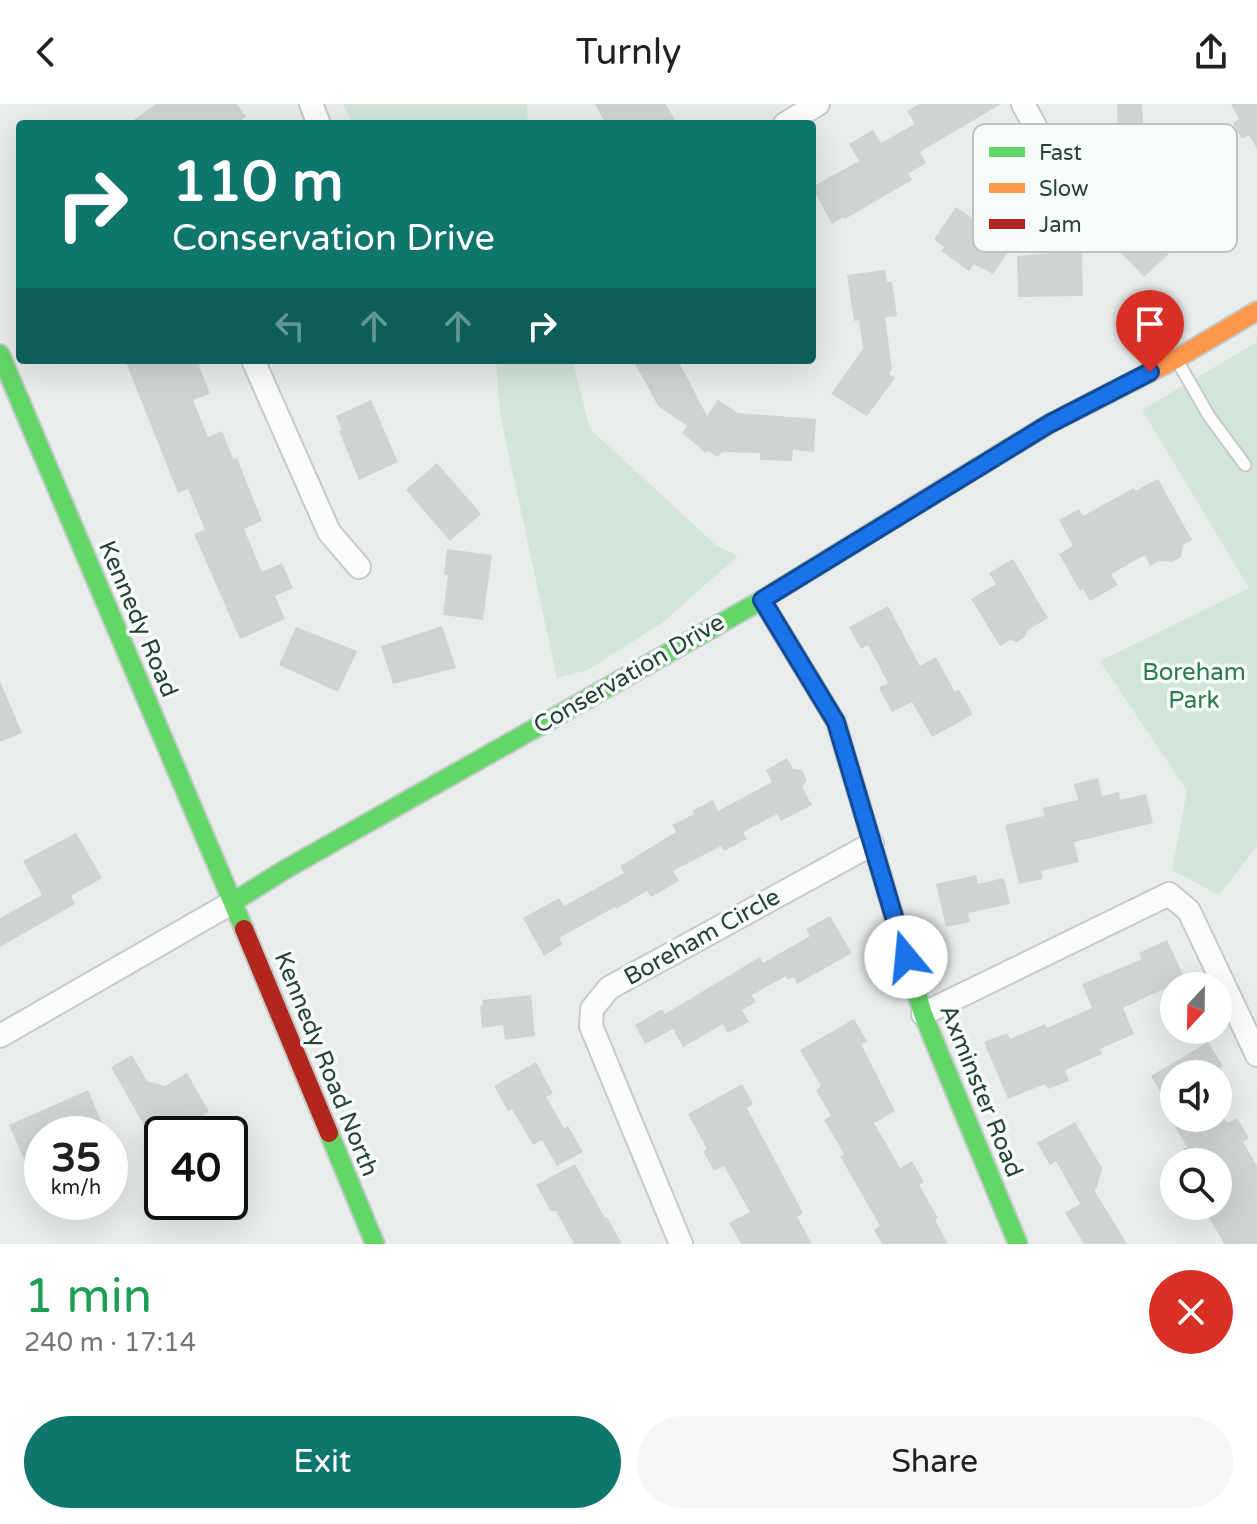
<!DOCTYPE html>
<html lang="en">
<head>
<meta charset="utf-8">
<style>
	:root { --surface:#fff; --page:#f6f6f6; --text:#202124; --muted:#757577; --accent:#0f766e }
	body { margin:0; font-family:"Varela Round",sans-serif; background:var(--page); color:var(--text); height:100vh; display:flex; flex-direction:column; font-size:30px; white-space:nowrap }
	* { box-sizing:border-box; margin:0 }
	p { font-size:26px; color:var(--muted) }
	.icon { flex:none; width:44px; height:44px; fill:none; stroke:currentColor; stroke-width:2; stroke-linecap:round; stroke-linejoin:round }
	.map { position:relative; height:1140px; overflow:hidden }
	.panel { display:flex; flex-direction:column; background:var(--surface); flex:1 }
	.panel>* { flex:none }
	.top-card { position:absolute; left:16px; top:16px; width:800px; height:244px; border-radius:8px; box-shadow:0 8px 32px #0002; background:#0f766e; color:#fff; overflow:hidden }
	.needle { width:52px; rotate:202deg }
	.tools { position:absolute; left:1160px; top:868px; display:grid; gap:16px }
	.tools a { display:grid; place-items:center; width:72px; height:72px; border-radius:50%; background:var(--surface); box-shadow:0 8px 32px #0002; font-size:40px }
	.speed { position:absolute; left:24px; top:1012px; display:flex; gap:16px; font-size:40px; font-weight:700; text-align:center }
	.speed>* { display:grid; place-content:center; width:104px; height:104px; border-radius:50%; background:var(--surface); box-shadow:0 8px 32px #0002; line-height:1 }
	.speed small { font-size:20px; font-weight:400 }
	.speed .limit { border:4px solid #111; border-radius:12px; background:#fff; color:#111 }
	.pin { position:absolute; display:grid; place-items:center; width:68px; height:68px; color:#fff; margin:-82px -34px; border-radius:50% 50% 50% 0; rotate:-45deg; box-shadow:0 0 8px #0007 }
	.pin .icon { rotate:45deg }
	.me { position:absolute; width:88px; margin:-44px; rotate:343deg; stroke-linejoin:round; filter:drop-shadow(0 0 6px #0008) }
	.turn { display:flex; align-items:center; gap:28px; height:168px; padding:0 24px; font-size:36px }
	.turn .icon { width:104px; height:104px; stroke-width:2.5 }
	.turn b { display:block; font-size:56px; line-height:68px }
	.lanes { display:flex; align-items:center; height:76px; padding:0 24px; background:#0003; justify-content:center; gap:40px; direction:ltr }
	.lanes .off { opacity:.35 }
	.round { display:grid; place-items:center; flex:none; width:84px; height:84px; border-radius:42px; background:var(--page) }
	.head { display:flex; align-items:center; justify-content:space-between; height:136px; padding:0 24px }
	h1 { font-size:48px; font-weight:600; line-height:60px; color:#1e9e55 }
	.button { display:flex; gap:16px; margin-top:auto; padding:16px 24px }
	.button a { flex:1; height:92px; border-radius:48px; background:var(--accent); color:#fff; font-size:32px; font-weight:600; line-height:92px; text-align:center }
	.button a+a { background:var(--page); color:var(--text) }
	header { display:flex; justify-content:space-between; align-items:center; height:104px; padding:0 24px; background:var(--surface); font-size:36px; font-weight:600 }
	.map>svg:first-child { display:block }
	.green { fill:#d1e6d8 }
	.building { fill:#cfd4d2 }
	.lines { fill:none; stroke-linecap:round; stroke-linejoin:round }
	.lane-casing { stroke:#c5cac8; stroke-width:15 }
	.street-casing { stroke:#c5cac8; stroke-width:26 }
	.fast-casing { stroke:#c3cbc8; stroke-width:22 }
	.slow-casing { stroke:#c3cbc8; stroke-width:22 }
	.jam-casing { stroke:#c3cbc8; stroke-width:22 }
	.lane { stroke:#fcfcfc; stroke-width:11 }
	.street { stroke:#fcfcfc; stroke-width:22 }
	.fast { stroke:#63d668; stroke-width:18 }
	.slow { stroke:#ff974d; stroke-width:18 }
	.jam { stroke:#b3261e; stroke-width:18 }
	.route-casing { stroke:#114b97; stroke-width:20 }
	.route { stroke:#1a73e8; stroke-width:14 }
	.labels { text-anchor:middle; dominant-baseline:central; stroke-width:7; stroke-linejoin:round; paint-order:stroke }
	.street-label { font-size:24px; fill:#24423a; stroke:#f7fbf9 }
	.park-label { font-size:24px; fill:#2d7a4b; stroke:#f7fbf9 }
	.key { fill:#f7fbf9; stroke:#b8c4c0; stroke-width:2 }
	.key-label { font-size:22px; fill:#24423a }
</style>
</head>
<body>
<header><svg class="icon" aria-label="back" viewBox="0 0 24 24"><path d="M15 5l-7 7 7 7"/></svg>Turnly<svg class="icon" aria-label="share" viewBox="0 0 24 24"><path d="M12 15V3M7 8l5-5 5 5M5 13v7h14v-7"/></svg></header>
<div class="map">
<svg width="1257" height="1140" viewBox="0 0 1257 1140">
	<rect width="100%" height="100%" fill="#e8edeb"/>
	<!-- green -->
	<path class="green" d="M343 0H527L528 20H353Z
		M1257 238V742L1219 791 1172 766 1187 687 1100 557 1249 484 1142 306Z
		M496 256H572L590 325 717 442 738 452 662 519 588 566 557 574 500 310Z"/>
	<!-- building -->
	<path class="building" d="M156 0H237L246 13 235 20H128Z
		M595 0H666L677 20H606Z
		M919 0H1001L920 48 926 59 908 70 912 76 845 115 844 113 832 120 812 83 859 57 849 40 873 26 881 39 915 20 907 7Z
		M1117 0H1142L1144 37H1174L1176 80 1143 81 1142 69H1136L1135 52H1119Z
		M1231 0H1257V45L1249 31 1242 35 1233 19 1239 15Z
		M956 103 995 130 992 135 1009 147 993 170 974 160 969 167 941 147 944 143 934 135Z
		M1140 108 1175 144 1144 173 1114 142 1107 149 1088 130 1108 111 1122 126Z
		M1051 149H1082L1083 192 1018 193 1017 152Z
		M885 166 887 178H892L897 212 885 213 892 265 889 270 895 274 867 312 831 290 863 245 859 216 854 217 847 171Z
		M125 256H197L210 290 193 296 208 333 222 327 233 355 237 354 262 417 244 425 262 468 282 459 293 484 275 492 285 515 240 535 194 430 205 426 188 385 178 389Z
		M633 256H678L707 312 718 296 738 309 816 315 814 348 793 346 792 357 760 356V349L722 348 718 353 708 347 706 349 682 329 687 322 658 302Z
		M371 296 398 358 359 376 339 327 342 326 336 312Z
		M437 359 481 410 450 437 406 386Z
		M1158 375 1192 436 1183 441 1181 453 1172 458 1159 457 1150 462 1145 451 1111 470 1118 481 1090 497 1083 485 1080 487 1059 450 1073 442 1059 416 1079 405 1083 412 1134 384 1135 387Z
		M447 445 492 451 483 516 443 511 448 471 444 470Z
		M1013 455 1048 514 1028 526 1025 533 1017 538 1010 536 1000 542 971 495 996 480 989 469Z
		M888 502 920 562 936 553 955 588 959 586 971 606 972 611 932 633 912 598 892 608 879 584 888 579 868 541 861 545 849 523Z
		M442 522 456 564 393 580 381 542Z
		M296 523 357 547 338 588 279 561Z
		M0 577 22 629 0 638Z
		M787 654 793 665 802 666 807 676 802 683 812 701 781 717 777 710 743 728 747 735 724 747 721 742 673 767 679 777 651 793 647 787 616 805 615 803 559 834 563 840 544 852 523 814 559 794 564 802 624 769 620 762 676 728 672 721 694 710 692 707 713 696 718 707 772 678 766 666Z
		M1098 674 1102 692 1119 688 1120 696 1146 690 1153 719 1074 738 1079 758 1041 767 1043 775 1019 780 1005 721 1044 712 1043 704 1078 696 1074 680Z
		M76 729 102 774 71 792 75 800 0 843V814L42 791 23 757Z
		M976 771 978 780 1004 774 1010 800 968 809 970 818 946 823 936 780Z
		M830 812 852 849 797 880 794 873 788 876 786 872 752 891 756 898 742 906 749 918 728 929 723 920 683 943 673 925 645 940 635 921 662 905 665 910 760 853 763 859 810 832 806 825Z
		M1167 836 1185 875 1123 904 1134 930 1100 945 1102 950 1065 966 1069 977 1048 985 1045 980 1008 995 984 938 1007 929 1010 935 1045 920 1047 924 1092 904 1082 880 1142 855 1139 849Z
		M531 891 535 932 505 936 503 921 482 924 480 902H483L482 896Z
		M854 915 867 937 861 940 895 1007 874 1019 900 1064 912 1057 924 1078 919 1081 938 1114 935 1116 948 1140H882L874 1126 880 1122 840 1052 844 1050 824 1016 831 1012 816 986 821 982 800 946Z
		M1208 938 1223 962 1210 970H1174V1012L1151 972Z
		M132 951 147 977 165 982 187 969 209 1008 169 1030H162V1034L154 1039 111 963Z
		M536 958 553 990 546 993 564 1024 568 1022 583 1048 557 1062 542 1036 533 1041 512 1005 508 1007 494 982Z
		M742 980 753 1000 747 1004 803 1109 797 1113 812 1140H741L729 1119 750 1108 724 1062 714 1067 703 1047 707 1045 688 1010Z
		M88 986 102 1019 77 1030H42V1053L26 1060 9 1021Z
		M1170 1014H1224L1227 1019 1237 1014 1249 1034 1243 1038 1257 1062V1140H1224L1209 1113 1214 1110 1209 1102H1218V1058H1191L1183 1045 1187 1043Z
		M1075 1018 1102 1064 1097 1084 1094 1086 1127 1140H1084L1065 1109 1080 1100 1056 1057 1050 1061 1037 1039Z
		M575 1060 605 1114 607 1113 622 1140H574L556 1107H551L536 1081Z"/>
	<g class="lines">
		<!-- lane casing -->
		<g class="lane-casing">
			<path id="lane" d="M1178 258 1209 312 1245 361"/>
		</g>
		<!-- street casing -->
		<g class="street-casing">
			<path id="street" d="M311 0 319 20
				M1023 0 1043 37 1050 77
				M785 20 818 0
				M253 256 329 428 359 463
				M923 910 1169 790 1189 807 1257 951
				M0 932 233 798
				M681 1140 591 922 592 905 609 884 872 740"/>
		</g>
		<!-- fast casing -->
		<g class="fast-casing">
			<path id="fast" d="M0 250 244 825
				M762 496 836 618 923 910 1018 1140
				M233 798 286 765 762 496 926 395
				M329 1029 375 1140"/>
		</g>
		<!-- slow casing -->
		<g class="slow-casing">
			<path id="slow" d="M926 395 1049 320 1176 255 1257 207"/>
		</g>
		<!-- jam casing -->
		<g class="jam-casing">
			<path id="jam" d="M244 825 329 1029"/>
		</g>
		<!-- lane -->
		<use href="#lane" class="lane"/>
		<!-- street -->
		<use href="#street" class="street"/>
		<!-- fast -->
		<use href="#fast" class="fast"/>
		<!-- slow -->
		<use href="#slow" class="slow"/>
		<!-- jam -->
		<use href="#jam" class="jam"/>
	</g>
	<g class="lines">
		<!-- route casing -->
		<g class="route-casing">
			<path id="route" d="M906 853 836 618 762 496 1049 320 1150 268"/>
		</g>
		<!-- route -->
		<use href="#route" class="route"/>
	</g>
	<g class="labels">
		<!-- street labels -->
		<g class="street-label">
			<text transform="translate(138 515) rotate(67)">Kennedy Road</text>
			<text transform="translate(629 570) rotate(-30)">Conservation Drive</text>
			<text transform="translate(702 833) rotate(-29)">Boreham Circle</text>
			<text transform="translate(326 960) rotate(68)">Kennedy Road North</text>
			<text transform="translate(981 987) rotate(68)">Axminster Road</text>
		</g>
		<!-- park labels -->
		<g class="park-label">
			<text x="1194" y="568">Boreham<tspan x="1194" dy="28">Park</tspan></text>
		</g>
	</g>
	<!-- legend -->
	<rect x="973" y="20" width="264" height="128" rx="12" class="key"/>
	<rect x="989" y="43" width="36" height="10" fill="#63d668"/>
	<rect x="989" y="79" width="36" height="10" fill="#ff974d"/>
	<rect x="989" y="115" width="36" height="10" fill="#b3261e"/>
	<g class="key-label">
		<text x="1039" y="56">Fast</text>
		<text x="1039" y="92">Slow</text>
		<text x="1039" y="128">Jam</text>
	</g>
</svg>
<div class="tools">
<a><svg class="needle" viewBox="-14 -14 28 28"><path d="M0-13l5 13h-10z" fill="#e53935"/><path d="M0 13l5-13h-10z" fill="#757577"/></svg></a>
<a><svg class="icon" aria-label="sound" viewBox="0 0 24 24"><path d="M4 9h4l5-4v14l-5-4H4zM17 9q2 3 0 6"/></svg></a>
<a><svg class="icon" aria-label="search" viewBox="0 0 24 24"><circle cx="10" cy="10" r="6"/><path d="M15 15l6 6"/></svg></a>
</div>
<div class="speed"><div>35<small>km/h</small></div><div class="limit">40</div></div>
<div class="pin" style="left:1150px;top:268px;background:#d93025"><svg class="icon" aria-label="arrive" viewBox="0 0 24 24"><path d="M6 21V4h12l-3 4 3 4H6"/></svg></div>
<svg class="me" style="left:906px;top:853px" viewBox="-20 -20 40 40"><circle r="19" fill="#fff"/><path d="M0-13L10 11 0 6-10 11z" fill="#1a73e8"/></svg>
<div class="top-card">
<div class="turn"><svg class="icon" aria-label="right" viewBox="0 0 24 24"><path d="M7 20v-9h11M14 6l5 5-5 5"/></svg><div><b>110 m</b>Conservation Drive</div></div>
<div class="lanes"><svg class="icon off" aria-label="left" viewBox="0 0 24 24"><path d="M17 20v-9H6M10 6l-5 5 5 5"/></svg><svg class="icon off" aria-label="ahead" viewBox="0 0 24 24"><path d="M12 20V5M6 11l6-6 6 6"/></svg><svg class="icon off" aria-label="ahead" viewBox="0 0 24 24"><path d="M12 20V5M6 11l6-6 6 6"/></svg><svg class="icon" aria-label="right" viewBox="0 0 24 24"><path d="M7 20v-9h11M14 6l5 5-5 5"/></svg></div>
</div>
</div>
<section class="panel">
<div class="head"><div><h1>1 min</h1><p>240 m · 17:14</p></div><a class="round" style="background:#d93025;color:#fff"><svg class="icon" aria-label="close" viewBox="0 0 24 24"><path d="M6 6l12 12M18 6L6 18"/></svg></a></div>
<div class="button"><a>Exit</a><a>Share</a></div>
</section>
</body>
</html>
